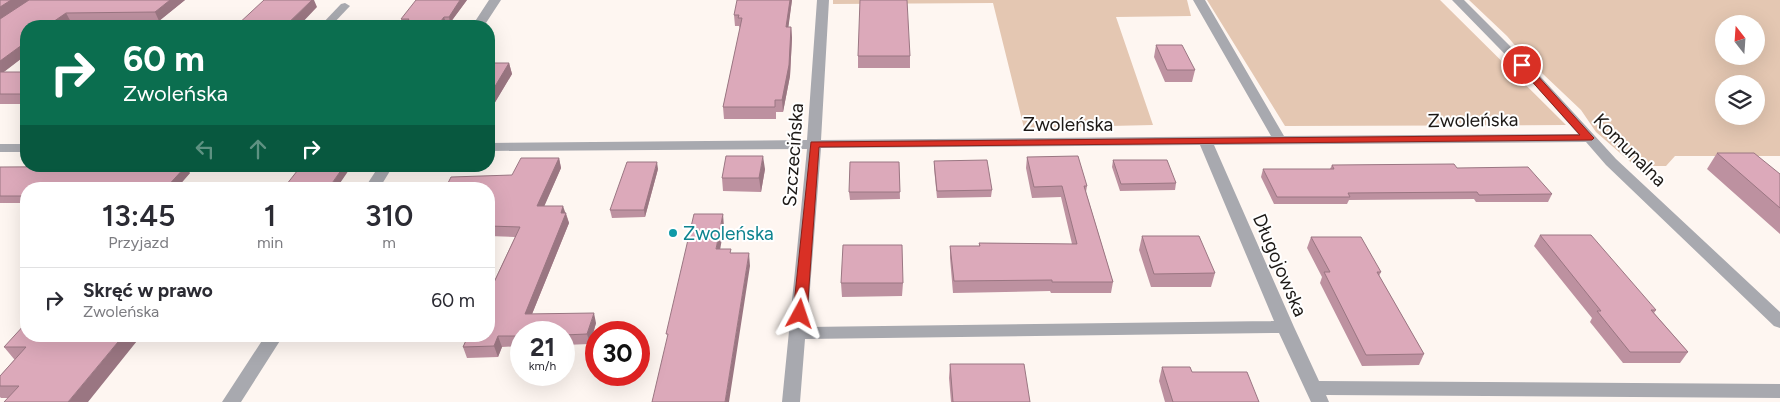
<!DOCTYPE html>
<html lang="pl">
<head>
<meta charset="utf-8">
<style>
	:root { --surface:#fff; --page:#f2f2f3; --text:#2b2b33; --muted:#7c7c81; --line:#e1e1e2 }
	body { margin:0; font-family:Figtree,sans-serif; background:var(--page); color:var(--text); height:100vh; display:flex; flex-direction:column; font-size:19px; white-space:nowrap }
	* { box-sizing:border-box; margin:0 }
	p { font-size:16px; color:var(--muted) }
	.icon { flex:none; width:28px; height:28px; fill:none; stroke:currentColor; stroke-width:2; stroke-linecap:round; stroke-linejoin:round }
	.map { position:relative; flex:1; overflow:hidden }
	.details { position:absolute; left:20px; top:182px; width:475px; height:160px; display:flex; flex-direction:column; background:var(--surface); border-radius:20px; box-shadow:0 5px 20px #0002 }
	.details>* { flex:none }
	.guide { position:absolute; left:20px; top:20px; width:475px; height:152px; border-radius:20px; box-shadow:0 5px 20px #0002; background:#0b6e4f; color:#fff; overflow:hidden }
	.needle { width:32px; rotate:343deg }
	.buttons { position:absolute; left:1715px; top:15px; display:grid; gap:10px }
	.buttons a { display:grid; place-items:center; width:50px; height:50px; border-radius:50%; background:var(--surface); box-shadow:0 5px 20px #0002; font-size:25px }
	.speed { position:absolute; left:510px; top:321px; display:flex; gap:10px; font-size:25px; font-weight:700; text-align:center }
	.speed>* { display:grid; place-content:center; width:65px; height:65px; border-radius:50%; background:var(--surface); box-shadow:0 5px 20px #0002; line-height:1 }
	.speed small { font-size:12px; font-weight:400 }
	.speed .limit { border:8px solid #d22; background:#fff; color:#111 }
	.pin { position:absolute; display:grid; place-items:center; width:42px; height:42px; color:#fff; margin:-21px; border:2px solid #fff; border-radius:50%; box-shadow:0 1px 5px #0007 }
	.me { position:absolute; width:55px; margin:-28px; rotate:5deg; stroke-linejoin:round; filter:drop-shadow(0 0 4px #0008) }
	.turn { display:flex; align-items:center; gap:18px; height:105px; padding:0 20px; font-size:22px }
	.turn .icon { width:65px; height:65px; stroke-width:2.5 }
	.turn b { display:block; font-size:35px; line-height:42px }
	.lanes { display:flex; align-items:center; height:48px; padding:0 20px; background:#0003; justify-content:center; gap:25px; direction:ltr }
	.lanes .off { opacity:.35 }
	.eta { display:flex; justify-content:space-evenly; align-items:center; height:85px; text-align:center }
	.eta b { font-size:30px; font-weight:600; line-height:35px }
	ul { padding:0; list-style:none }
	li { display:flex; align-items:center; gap:15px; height:65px; padding:0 20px; border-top:1px solid var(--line) }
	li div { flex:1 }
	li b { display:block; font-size:19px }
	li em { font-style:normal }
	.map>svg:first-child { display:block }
	.green { fill:#e4c7b2; fill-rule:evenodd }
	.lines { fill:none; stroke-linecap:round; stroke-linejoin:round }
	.service { fill:#a8a9af; fill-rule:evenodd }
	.minor { fill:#a8a9af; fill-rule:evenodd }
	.wall { fill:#bd91a0 }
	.shaded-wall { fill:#9a7682 }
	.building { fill:#dca9ba; stroke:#9a7682 }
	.route { fill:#d93025; stroke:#8d1f18 }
	.culture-dot { fill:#0f9aa8; stroke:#fff; stroke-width:2 }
	.labels { text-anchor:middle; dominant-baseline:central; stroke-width:4; stroke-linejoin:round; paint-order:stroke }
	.street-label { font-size:19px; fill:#1d1916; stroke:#fff }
	.culture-label { font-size:19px; fill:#0d838f; stroke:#fff; text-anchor:start }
</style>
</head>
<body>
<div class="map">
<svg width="1780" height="402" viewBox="0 0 1780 402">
	<rect width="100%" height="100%" fill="#fef6f1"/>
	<!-- green -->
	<path class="green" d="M833 0H1187L1191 16 1116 17 1153 125 1024 128 993 3 833 4Z
		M1207 0H1440L1566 125 1285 126Z
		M1469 0H1780V156H1675L1666 166H1635L1596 132 1581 110 1524 56 1507 36ZM1724 24H1756V56H1724ZM1724 84H1756V116H1724Z"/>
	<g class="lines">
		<!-- service -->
		<path class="service" d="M345 3 350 6 331 26H320L341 4Z"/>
		<!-- minor -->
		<path class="minor" d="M489 0H501L484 26H472Z
			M817 0H829L821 140 1271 136 1193 0H1205L1284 136 1578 134 1532 82 1452 0H1464L1540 76 1616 159 1780 312V328L1774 326 1606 165 1586 142 1214 145 1294 327 1319 381 1780 384V398L1326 395 1329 402H1311L1279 333 805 339 800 402H782L807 149 489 151V143L807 140ZM1200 145 1274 321 807 327 821 148Z
			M0 144H26V152H0Z
			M379 166H393L379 189H364Z
			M265 336H283L241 402H222Z"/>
	</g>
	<!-- wall -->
	<path class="wall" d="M0 0H185L159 21 71 22 26 26V55L3 72H26V104H0Z
		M467 0 450 23H446L444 26H404V25H403L401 19Z
		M792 0 788 27H791L792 38 790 76 783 112H776V119H724L723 107 740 29 739 26H735L734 15Z
		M1156 45 1195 70 1192 82H1165L1154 57Z
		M858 56H910V68H858Z
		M489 63H509L512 74 494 104H489Z
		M1717 153 1780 174V234L1707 169Z
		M1027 157 1087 186 1086 192 1113 282 1111 293H1051L1050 291 953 293 950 258V246H979V243L1072 244 1061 197 1032 198 1026 168Z
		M559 158 561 168 544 206 566 213 569 223 532 314 596 323 590 344 564 345V332H521V346L502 347 498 357 467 358 463 347 515 237 489 236V189L512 175Z
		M1113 160 1176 183 1175 190 1120 191 1112 167Z
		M934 161 992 190 991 197 937 198 934 168Z
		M899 162 900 199 850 200 849 192Z
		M1332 165 1457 168 1552 194 1548 202H1476L1474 199 1349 200 1347 204H1274L1261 177 1263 169H1330Z
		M0 167 190 173 176 189H26V203H0Z
		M658 169 645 217 612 218 610 210Z
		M765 169 761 192 723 191 722 178Z
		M1540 235 1656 310 1654 313 1688 352 1680 363H1623L1590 322 1592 318 1534 246Z
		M1142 236 1215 273 1211 287H1151L1139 250Z
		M1311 237 1381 272 1379 276 1424 354 1419 365 1362 366 1320 283 1322 277 1307 248Z
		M841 283H903L902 296 842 297Z
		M141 336 8 398H1L0 397V376L15 359H14L4 347Z
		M950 364 1030 402H951L949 378Z
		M1162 367 1192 372 1259 402H1165L1159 381Z"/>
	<!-- shaded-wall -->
	<path class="shaded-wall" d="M11 0H30L0 20V7Z
		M170 0H185L159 21 155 12Z
		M312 0H314L317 7 299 26H285Z
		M460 0H467L450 23 449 17Z
		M790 0H792L787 38 786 27Z
		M66 13 71 22 65 26H47Z
		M444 17 446 23 444 26H437Z
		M791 27 792 38 790 76 783 112 782 100Z
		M26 42V55L0 75V61Z
		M509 63 512 74 494 104 491 93Z
		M763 156 765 169 761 192 759 178Z
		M559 158 561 168 540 216 537 206Z
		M657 162 658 169 645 217 644 210Z
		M186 166 190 173 176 189H165Z
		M344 166H350L351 167 336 189H328Z
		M563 206 569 223 528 324 525 314Z
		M723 214 724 227 718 262 716 249Z
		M749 253 750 266 729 402H725Z
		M594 313 596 323 590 344 587 334Z
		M123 336H141L88 402H68Z
		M498 336 502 347 498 357 494 346Z"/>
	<!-- building -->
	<path class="building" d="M0 0H11L0 7Z
		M29 0H170L155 12 66 13 47 26H26V42L0 61V19Z
		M264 0H312L285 26H236Z
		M416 0H460L449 17H444L437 26H404L409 19H401Z
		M737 0H790L786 27H791L789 65 782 100H775V107H723L742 18H738L739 15H734Z
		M860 0H907L910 56H858Z
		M1156 45H1182L1195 70H1167Z
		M489 63H509L491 93H489Z
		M0 72H26V93L24 94H0Z
		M1717 153H1754L1780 174V208Z
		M726 156H763L759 178H722Z
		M1078 156 1087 186H1084L1113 282H1052V280L954 281 950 246H980L979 243 1077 244 1062 186 1034 187 1027 157Z
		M521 158H559L537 206H563L561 213H566L525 314 594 313 587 334 564 335V332H521V336H498L494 346 463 347 468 336H489V293L520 227 489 226V189H445L451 177 512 175Z
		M987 160 992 190 937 191 934 161Z
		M1113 160H1167L1176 183 1121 184Z
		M627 162H657L644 210H610Z
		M850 162H899L900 192H849Z
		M1454 164 1457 168 1528 167 1552 194 1479 195 1477 192 1348 193 1350 197H1277L1263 169H1334L1332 165Z
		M186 166 165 189H26V196H0V167Z
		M301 166H344L328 189H283Z
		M694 214H723L716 249H731L730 253H749L725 402H652L668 334H666Z
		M1540 235H1591L1656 310H1651L1688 352H1630L1597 311H1601Z
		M1142 236H1199L1215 273 1154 274Z
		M1311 237H1361L1381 272H1377L1424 354 1366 355 1324 272H1330Z
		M843 245H902L903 283H841Z
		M26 323V336H123L68 402H4L19 386H0V376L26 347H4Z
		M950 364H1024L1030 402H953Z
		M1162 367H1190L1192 372H1247L1259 402H1173Z"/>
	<!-- route -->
	<path class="route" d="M1522 62 1526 63 1592 136 1594 138 1592 140 819 147 807 314 805 317H795L793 314 811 142 1580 135 1519 67V63Z"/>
	<!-- markers -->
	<circle class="culture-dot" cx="673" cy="233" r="5"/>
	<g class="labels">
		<!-- street labels -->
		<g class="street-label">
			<text transform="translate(1473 120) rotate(-1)">Zwoleńska</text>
			<text x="1068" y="124">Zwoleńska</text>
			<text transform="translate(1630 150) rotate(45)">Komunalna</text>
			<text transform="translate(793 155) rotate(-86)">Szczecińska</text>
			<text transform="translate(1280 265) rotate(67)">Długojowska</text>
		</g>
		<!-- culture labels -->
		<g class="culture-label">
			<text x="683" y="233">Zwoleńska</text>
		</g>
	</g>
</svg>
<div class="buttons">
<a><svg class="needle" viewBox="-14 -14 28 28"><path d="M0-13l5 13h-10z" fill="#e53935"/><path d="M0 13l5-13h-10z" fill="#7c7c81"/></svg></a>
<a><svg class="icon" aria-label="layers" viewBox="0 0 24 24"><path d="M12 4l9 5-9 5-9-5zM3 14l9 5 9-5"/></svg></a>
</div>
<div class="speed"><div>21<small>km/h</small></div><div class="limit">30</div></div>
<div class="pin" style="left:1522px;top:65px;background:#d93025"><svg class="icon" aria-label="arrive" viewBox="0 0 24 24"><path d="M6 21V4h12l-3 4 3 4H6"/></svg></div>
<svg class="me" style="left:800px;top:314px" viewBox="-20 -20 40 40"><path d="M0-17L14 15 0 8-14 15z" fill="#d93025" stroke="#fff" stroke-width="4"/></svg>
<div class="guide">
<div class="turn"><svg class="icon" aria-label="right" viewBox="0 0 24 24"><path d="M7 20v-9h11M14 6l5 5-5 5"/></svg><div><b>60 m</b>Zwoleńska</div></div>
<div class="lanes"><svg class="icon off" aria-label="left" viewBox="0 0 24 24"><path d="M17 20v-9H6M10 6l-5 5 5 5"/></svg><svg class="icon off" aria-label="ahead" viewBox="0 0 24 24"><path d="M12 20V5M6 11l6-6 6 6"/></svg><svg class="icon" aria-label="right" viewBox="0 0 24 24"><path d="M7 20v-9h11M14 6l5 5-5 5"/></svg></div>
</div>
<section class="details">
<div class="eta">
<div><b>13:45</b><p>Przyjazd</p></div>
<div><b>1</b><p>min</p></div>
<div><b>310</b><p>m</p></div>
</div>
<ul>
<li><svg class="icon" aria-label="right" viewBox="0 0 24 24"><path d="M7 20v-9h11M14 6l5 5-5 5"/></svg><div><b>Skręć w prawo</b><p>Zwoleńska</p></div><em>60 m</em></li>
</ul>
</section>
</div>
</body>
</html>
